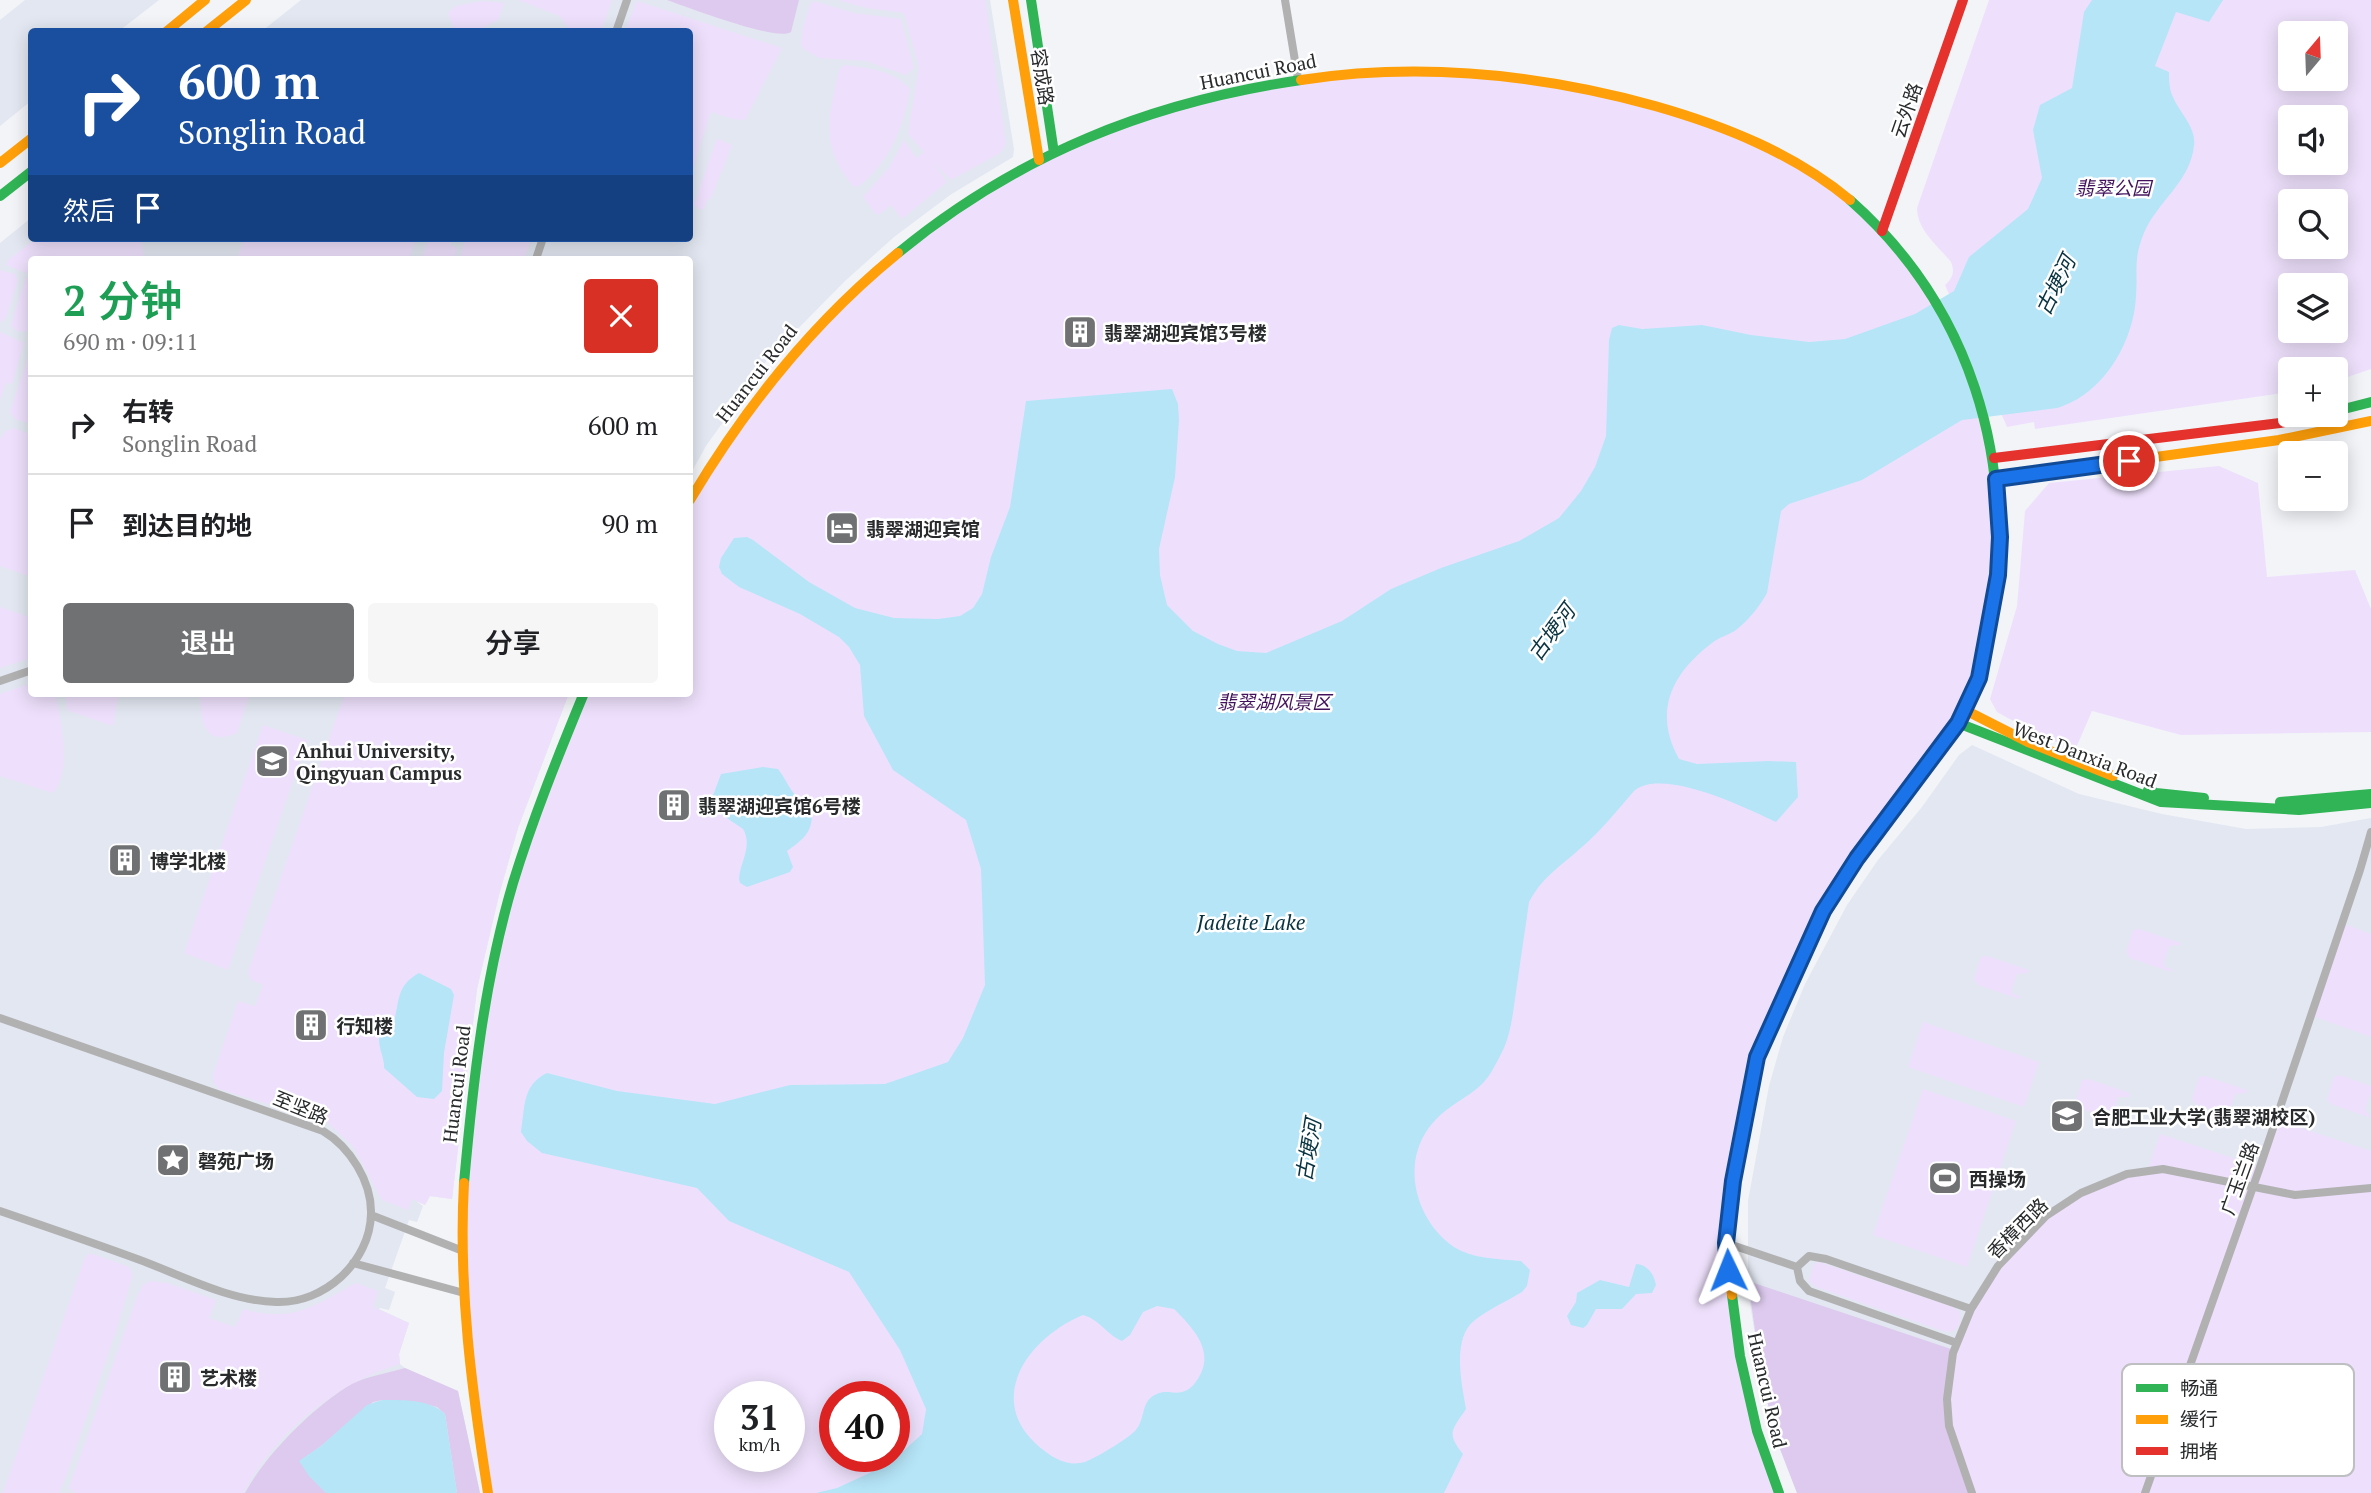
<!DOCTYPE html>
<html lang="zh">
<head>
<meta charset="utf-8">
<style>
	:root { --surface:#fff; --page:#f6f6f6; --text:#202124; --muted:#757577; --line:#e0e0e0; --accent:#6f7173 }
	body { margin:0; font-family:"PT Serif","Noto Sans SC",serif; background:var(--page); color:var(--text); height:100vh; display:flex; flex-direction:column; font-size:26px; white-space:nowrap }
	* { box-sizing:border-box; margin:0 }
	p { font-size:23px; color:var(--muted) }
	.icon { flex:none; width:38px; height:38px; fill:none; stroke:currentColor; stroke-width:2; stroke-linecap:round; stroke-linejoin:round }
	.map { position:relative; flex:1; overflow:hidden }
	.details { position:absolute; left:28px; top:256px; width:665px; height:441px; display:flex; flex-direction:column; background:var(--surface); border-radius:7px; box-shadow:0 4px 18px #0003 }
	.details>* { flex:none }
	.hud { position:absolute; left:28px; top:28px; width:665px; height:214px; border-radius:7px; box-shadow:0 4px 18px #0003; background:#1a4fa0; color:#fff; overflow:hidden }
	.needle { width:46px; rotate:19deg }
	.fabs { position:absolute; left:2278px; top:21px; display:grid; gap:14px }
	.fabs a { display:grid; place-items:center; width:70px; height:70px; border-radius:7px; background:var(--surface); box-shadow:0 4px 18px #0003; font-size:35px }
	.speed { position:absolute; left:714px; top:1381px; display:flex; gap:14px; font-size:35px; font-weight:700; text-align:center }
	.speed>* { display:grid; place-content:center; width:91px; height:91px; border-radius:50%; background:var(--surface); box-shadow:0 4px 18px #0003; line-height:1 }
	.speed small { font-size:18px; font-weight:400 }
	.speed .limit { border:10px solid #d22; background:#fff; color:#111 }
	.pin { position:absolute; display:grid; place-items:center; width:60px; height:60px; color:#fff; margin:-30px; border:4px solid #fff; border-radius:50%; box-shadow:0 2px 7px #0007 }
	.me { position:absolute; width:77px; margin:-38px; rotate:358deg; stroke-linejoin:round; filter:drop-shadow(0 0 5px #0008) }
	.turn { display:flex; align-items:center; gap:24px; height:147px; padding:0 35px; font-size:32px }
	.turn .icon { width:91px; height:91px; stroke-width:2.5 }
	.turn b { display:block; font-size:49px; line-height:60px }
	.then { display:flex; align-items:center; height:66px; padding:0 35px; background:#0003; gap:14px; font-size:26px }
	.round { display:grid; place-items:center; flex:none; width:74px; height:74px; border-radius:7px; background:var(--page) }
	.summary { display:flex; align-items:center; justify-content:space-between; height:119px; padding:0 35px }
	h1 { font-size:42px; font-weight:600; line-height:52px; color:#1e9e55 }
	.action { display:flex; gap:14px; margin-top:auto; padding:14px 35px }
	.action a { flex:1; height:80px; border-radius:7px; background:var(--accent); color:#fff; font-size:28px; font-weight:600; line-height:80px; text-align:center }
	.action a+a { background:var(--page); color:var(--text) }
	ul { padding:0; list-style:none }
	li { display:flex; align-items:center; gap:21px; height:98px; padding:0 35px; border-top:2px solid var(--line) }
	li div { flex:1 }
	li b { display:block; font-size:26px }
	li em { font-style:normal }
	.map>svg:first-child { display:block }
	.built { fill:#e2e7f1 }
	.green { fill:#eee0fc; fill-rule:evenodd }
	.forest { fill:#ddcaee }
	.water { fill:#b6e5f8; fill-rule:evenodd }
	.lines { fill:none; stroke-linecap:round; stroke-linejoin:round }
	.street { stroke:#b1b1b2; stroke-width:8 }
	.fast { stroke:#30b455; stroke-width:10 }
	.slow { stroke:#ff9f0a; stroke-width:10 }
	.jam { stroke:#e5322d; stroke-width:10 }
	.route-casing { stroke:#114b97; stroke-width:18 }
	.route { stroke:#1a73e8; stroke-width:12 }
	.labels { text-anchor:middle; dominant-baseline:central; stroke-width:5; stroke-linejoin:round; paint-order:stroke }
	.street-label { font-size:19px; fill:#282a2c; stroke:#fff }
	.park-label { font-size:19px; font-style:italic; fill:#42135c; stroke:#fff }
	.poi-label { font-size:19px; font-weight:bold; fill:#282a2c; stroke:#fff; text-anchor:start }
	.water-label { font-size:21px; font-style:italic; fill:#093340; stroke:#fff }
	.key { fill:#fff; stroke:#bebfc0; stroke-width:2 }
	.key-label { font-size:19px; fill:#282a2c }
</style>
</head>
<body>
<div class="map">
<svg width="2371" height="1493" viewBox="0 0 2371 1493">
	<rect width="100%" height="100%" fill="#f2f4f8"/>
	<!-- built -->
	<path class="built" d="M25 0H159L119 31 32 32 31 101 0 126V20Z
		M301 0H990L1014 149 1013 157 950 195 894 237 845 281 767 360 706 446 690 475V259H32V693H569L518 828 499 895 477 989 452 1199 430 1196 425 1205 416 1201 423 1206 417 1222 409 1220 385 1288 395 1292 389 1310 380 1308 379 1309 409 1323 399 1354 400 1364 405 1368 458 1391 480 1493H0V243L31 218 32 238H690V32L262 31Z
		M1972 745 2079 794 2162 814 2246 829 2321 827 2371 818V1493H1797L1780 1449 1763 1386 1748 1291V1201L1769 1086 1783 1037 1805 984 1847 905 1878 860 1922 807 1959 755Z"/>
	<!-- green -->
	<path class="green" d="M518 0H612L601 31 571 32 560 16Z
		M837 0H985L1006 144 1000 153 951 180 933 162 947 182 902 219 891 205 880 214H876L863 197 889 168 904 140 916 158 924 152 908 134 919 68 904 13 867 8Z
		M1989 0H2371V369L2336 381V369H2291L2290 392 2035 429 2034 422 2007 427 1945 285C1953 278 1955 272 1951 262 1938 246 1917 230 1917 208ZM2291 33H2336V79H2291ZM2291 117H2336V163H2291ZM2291 201H2336V247H2291ZM2291 285H2336V331H2291Z
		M482 1 504 3 498 20 477 31H455L448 13 456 6Z
		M637 1 782 48 745 120 733 119 711 112 690 177V32L625 31Z
		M814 1 854 13 901 19 914 68 906 75 866 61 819 58 804 49 801 45 803 28 810 5Z
		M844 65C867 68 893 70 910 89 904 127 889 163 858 187L853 186C819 145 829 117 839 70Z
		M1371 71 1562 83 1730 132 1835 187 1923 284 1988 436 2000 537 1979 678 1965 710 1823 911 1757 1057 1726 1243 1740 1357 1779 1493H488L468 1357 466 1151 504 915 584 693H690V500L801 343 955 208 1054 153 1198 100ZM730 1396H789V1456H730ZM835 1396H894V1456H835Z
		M718 139 732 145 711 198 707 200 704 209H699L694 205 716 141Z
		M37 238H141L144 259H32L31 275 6 265 9 259Z
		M245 238H416L409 259H237Z
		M429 238H452L450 245 458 248 454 259H422Z
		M466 238H532L524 259H459Z
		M0 270 15 274 18 280 6 317 0 323Z
		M26 277 31 279 32 331C24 331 16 334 11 325Z
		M0 332 24 343 12 384 6 383 0 401Z
		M30 352 32 353 31 424 15 419 10 412Z
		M14 428 31 435V577L0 566V439L6 431Z
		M2219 466 2258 483 2267 577 2355 570 2371 609V732L2181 735 2092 711 2076 748 2044 738 1997 712 1990 699 2017 606 2025 511 2049 483Z
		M0 607 32 618 31 658 0 668Z
		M31 683 32 693H56C60 721 73 770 53 793L0 776V694Z
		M65 693H119L113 726 67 710Z
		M200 693H250L237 733C202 748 201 718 200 693Z
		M345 693H569L518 828 499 895 477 989 452 1199 430 1196 425 1205 412 1199 408 1210 382 1200 353 1146 327 1122 219 1089 214 1083 213 1075 238 1001 255 1006 263 985 251 980 248 972Z
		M263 725 307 740 228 970 184 953Z
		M2342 923 2371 934V1037L2310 1015Z
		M2139 929 2181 943 2180 946 2173 945 2169 947 2164 962 2165 967 2172 969 2171 972 2130 958 2126 952 2133 930Z
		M1987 956 2029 970 2028 973 2017 974 2012 989 2013 994 2020 996 2019 999 1978 985 1974 979 1981 957Z
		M1923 1022 2039 1062 2024 1107 1908 1067Z
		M2340 1075 2371 1086V1093L2365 1109 2371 1118 2331 1104 2327 1099 2334 1077Z
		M2205 1076 2247 1090 2246 1093 2235 1094 2230 1109 2231 1114 2238 1116 2237 1119 2196 1104 2192 1099 2199 1077Z
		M2088 1079 2130 1093 2129 1097H2118L2113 1112 2114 1117 2121 1120 2120 1122 2079 1108 2075 1103 2082 1080Z
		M1923 1089 2016 1121 1967 1267 1873 1235Z
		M2276 1120 2371 1151V1493H1972L1962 1468 1947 1399 1957 1343 1998 1266 2046 1216 2081 1193 2148 1169 2160 1134 2260 1167Z
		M88 1254H93L129 1267 133 1274 115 1334 65 1479 59 1493H3L84 1260Z
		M1819 1262 1953 1307 1960 1312V1324L1954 1331 1946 1332 1816 1287 1809 1281 1814 1264Z
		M150 1281 167 1283 216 1300 209 1318 235 1327 243 1309C294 1323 314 1306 356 1283L378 1291 373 1307 409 1323 399 1354 400 1364C336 1383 274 1434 243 1493H76L69 1488 136 1300 142 1286Z"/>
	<!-- forest -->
	<path class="forest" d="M667 0H799L791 32C778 42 687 7 667 0Z
		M1748 1281 1954 1350 1949 1426 1972 1493H1797L1780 1449 1763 1386Z
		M405 1368 458 1391 480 1493H457L445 1414 437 1407 417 1402 382 1400 373 1402 321 1446 300 1461 326 1493H245C266 1454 314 1406 352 1384 368 1376 388 1373 405 1368Z"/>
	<!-- water -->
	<path class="water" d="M2092 0H2223L2209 22 2176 12 2155 66 2169 72C2169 77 2169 83 2170 88 2174 109 2197 124 2194 146 2190 182 2157 202 2144 233 2133 259 2138 270 2136 296 2134 342 2103 395 2057 408L1962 420 1862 480 1789 504 1781 511 1767 593C1760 606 1748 621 1736 630 1729 635 1719 637 1712 643 1671 674 1653 712 1679 759L1697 764 1769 761 1796 762 1798 797 1776 822C1746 808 1665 768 1635 790 1618 809 1601 831 1582 847 1560 867 1544 875 1529 902 1525 932 1520 962 1516 992 1513 1012 1511 1036 1501 1054 1496 1064 1489 1078 1481 1085 1461 1103 1446 1105 1428 1129 1401 1167 1417 1222 1454 1247 1473 1259 1499 1259 1521 1261L1530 1270 1527 1286 1522 1292C1507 1301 1489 1309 1475 1320 1451 1338 1462 1385 1466 1409 1452 1430 1446 1433 1463 1454L1444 1493H816L837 1488 889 1464 922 1434 926 1409 900 1350 849 1272 729 1221 697 1188 542 1153 527 1141 521 1132C525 1107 522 1085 547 1073L617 1091 715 1104 790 1085 885 1084 948 1062 963 1038 985 985 981 869 966 820 893 770 864 716 860 665 849 647 839 637 800 614 739 587 722 574 719 567 721 558 734 538 747 537 753 540 809 582 855 608 894 618 938 619 960 616 973 608 982 594 991 557 1010 507 1026 401 1172 389 1178 404 1179 420 1175 477 1159 549 1160 575 1167 605 1193 631 1218 644 1237 651 1266 653 1342 621 1391 589 1441 568 1519 541 1559 518 1581 491 1595 467 1606 436 1609 340 1612 328 1619 325 1642 329 1702 325 1751 335 1809 342 1845 339 1915 314 1954 291 1969 257 2028 209 2042 178 2033 130 2040 105 2072 88 2084 12ZM1157 1306 1174 1309C1192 1327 1215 1350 1199 1377 1196 1382 1191 1389 1185 1391 1176 1395 1167 1390 1159 1393 1139 1400 1147 1418 1135 1431 1127 1439 1096 1458 1085 1462 1070 1466 1058 1461 1046 1452 981 1405 1025 1339 1083 1315 1099 1319 1107 1335 1122 1341L1130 1335 1143 1312Z
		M763 767 778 769C789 783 792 800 812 805 813 831 808 836 787 851L793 867 790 872 747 887 740 883 739 879C740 862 753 846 743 829L709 806 721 774Z
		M419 973 451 989 454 995 444 1053 442 1091 434 1099 417 1097 384 1068C385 1057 375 1043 381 1033 384 1029 390 1026 394 1021 400 1000 396 986 419 973Z
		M1636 1264C1648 1265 1654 1274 1656 1285L1652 1293 1636 1294 1622 1309H1596L1587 1325 1583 1328 1571 1325 1567 1316 1576 1302 1577 1293 1600 1280 1629 1287Z
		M382 1400C402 1400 430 1399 445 1414L457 1493H326L309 1476 299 1461 321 1446 367 1405Z"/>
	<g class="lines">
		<!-- street -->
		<path class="street" d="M1285 0 1298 79
			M616 32 627 0
			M536 259 543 238
			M0 681 32 670
			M0 1018 323 1131C350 1147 372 1182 371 1214 370 1262 324 1304 276 1302 230 1301 183 1276 140 1260 94 1243 47 1227 0 1211
			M371 1215 463 1251
			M1726 1243 1797 1267 1809 1256 1826 1259 1971 1309
			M353 1263 464 1293
			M1797 1267 1800 1281 1809 1291 1957 1343
			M1972 1493 1949 1426 1947 1399 1953 1353 1971 1309 1998 1266 2046 1216 2081 1193 2127 1174 2163 1169 2295 1195 2371 1188
			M2145 1493 2260 1167 2360 870 2371 832"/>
		<!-- fast -->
		<path class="fast" d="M1031 0 1054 153
			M0 196 32 171
			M1850 200C1970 306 2016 458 1991 613 1986 639 1984 666 1974 690 1955 739 1915 780 1884 821
			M898 253C1017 155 1150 102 1301 80
			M2336 411 2371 402
			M1958 723 2161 802 2299 810 2371 803
			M2148 790 2156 793 2204 798
			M2280 802 2371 794
			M464 1183C473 1082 484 981 513 883 533 818 558 756 584 693
			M1732 1295 1740 1356 1757 1431 1779 1493"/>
		<!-- slow -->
		<path class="slow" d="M1013 0 1039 160
			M166 32 205 0
			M206 32 246 0
			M1301 80C1420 62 1539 74 1655 106 1725 126 1793 153 1850 200
			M0 163 32 138
			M1996 479 2279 440 2371 421
			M690 500C746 406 813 322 898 253
			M1965 710 2028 742 2113 776
			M464 1183C458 1287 472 1391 488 1493
			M1732 1295 1726 1243 1733 1181 1757 1057 1823 911 1857 858 1884 821"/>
		<!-- jam -->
		<path class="jam" d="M1882 231 1963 0
			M1994 458 2280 423 2317 415"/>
	</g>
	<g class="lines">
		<!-- route casing -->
		<g class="route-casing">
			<path id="route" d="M1728 1270 1726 1243 1733 1181 1757 1057 1823 911 1857 858 1958 723 1979 678 1998 575 2000 537 1996 479 2129 461"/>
		</g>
		<!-- route -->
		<use href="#route" class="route"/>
	</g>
	<!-- icons -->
	<defs>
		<g id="building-square" transform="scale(1.75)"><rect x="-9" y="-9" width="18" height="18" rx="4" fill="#6f7173" stroke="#fff"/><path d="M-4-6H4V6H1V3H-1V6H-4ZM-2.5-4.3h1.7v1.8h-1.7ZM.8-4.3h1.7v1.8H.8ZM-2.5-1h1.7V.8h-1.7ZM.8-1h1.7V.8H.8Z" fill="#fff"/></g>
		<g id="hotel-square" transform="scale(1.75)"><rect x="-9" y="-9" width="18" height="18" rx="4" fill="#6f7173" stroke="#fff"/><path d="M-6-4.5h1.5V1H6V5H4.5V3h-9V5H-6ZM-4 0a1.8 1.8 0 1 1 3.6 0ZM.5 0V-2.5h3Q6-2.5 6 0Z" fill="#fff"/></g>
		<g id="university-square" transform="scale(1.75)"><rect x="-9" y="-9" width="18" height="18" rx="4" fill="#6f7173" stroke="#fff"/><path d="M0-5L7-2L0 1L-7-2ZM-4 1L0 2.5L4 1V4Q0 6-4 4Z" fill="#fff"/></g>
		<g id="sight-square" transform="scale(1.75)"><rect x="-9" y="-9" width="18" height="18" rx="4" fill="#6f7173" stroke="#fff"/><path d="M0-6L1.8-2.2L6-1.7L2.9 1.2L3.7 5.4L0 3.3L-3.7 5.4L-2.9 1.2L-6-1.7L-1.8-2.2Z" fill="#fff"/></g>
		<g id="stadium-square" transform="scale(1.75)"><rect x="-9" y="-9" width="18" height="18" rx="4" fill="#6f7173" stroke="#fff"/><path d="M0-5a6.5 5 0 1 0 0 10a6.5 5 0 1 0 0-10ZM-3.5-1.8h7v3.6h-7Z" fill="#fff"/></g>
	</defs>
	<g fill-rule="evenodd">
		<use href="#building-square" x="1080" y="332"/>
		<use href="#hotel-square" x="842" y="528"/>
		<use href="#university-square" x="272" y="761"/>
		<use href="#building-square" x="674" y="805"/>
		<use href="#building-square" x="125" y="860"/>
		<use href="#building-square" x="311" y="1025"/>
		<use href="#university-square" x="2067" y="1116"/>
		<use href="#sight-square" x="173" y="1160"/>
		<use href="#stadium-square" x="1945" y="1178"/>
		<use href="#building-square" x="175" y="1377"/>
	</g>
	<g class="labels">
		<!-- street labels -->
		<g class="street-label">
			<text transform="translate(1258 71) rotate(-11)">Huancui Road</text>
			<text transform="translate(1043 77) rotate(81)">容成路</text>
			<text transform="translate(1906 110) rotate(-71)">云外路</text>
			<text transform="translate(756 373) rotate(-52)">Huancui Road</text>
			<text transform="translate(2085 754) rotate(21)">West Danxia Road</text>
			<text transform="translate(456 1084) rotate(-83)">Huancui Road</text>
			<text transform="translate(301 1107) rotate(22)">至坚路</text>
			<text transform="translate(2239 1178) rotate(-70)">广玉兰路</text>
			<text transform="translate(2017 1228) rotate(-45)">香樟西路</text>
			<text transform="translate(1768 1390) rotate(77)">Huancui Road</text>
		</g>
		<!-- park labels -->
		<g class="park-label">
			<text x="2113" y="187">翡翠公园</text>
			<text x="1274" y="701">翡翠湖风景区</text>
		</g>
		<!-- poi labels -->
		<g class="poi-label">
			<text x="1104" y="332">翡翠湖迎宾馆3号楼</text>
			<text x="866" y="528">翡翠湖迎宾馆</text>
			<text x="296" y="750">Anhui University,<tspan x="296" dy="22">Qingyuan Campus</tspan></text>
			<text x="698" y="805">翡翠湖迎宾馆6号楼</text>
			<text x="150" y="860">博学北楼</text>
			<text x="336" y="1025">行知楼</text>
			<text x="2092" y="1116">合肥工业大学(翡翠湖校区)</text>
			<text x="198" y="1160">磬苑广场</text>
			<text x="1969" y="1178">西操场</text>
			<text x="200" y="1377">艺术楼</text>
		</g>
		<!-- water labels -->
		<g class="water-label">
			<text transform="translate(2055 285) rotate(-64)">古埂河</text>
			<text transform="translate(1551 632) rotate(-54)">古埂河</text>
			<text x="1251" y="922">Jadeite Lake</text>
			<text transform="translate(1308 1150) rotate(-81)">古埂河</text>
		</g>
	</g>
	<!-- legend -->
	<rect x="2122" y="1364" width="232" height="112" rx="10" class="key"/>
	<rect x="2136" y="1384" width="32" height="8" fill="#30b455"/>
	<rect x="2136" y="1415" width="32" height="9" fill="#ff9f0a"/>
	<rect x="2136" y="1447" width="32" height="8" fill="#e5322d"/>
	<g class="key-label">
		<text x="2180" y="1395">畅通</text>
		<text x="2180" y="1426">缓行</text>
		<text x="2180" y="1458">拥堵</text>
	</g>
</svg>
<div class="fabs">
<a><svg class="needle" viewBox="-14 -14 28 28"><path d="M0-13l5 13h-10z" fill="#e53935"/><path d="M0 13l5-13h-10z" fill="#757577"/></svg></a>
<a><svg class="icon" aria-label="sound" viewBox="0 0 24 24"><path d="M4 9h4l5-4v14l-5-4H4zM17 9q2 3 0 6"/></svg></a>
<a><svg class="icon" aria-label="search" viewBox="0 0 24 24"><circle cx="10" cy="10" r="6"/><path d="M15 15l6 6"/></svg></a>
<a><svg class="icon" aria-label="layers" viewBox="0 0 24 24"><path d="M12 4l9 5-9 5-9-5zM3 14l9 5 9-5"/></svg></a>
<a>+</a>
<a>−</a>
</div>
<div class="speed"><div>31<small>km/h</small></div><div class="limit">40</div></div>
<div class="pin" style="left:2129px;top:461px;background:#d93025"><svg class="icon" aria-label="arrive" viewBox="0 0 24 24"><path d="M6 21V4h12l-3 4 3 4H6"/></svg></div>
<svg class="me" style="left:1728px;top:1270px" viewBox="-20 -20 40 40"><path d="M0-17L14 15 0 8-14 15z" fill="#1a73e8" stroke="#fff" stroke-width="4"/></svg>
<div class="hud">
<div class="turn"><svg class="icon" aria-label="right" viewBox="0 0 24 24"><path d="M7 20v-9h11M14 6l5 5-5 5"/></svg><div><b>600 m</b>Songlin Road</div></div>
<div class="then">然后<svg class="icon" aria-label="arrive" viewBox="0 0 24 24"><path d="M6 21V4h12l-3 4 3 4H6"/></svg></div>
</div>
<section class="details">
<div class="summary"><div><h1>2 分钟</h1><p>690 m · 09:11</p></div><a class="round" style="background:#d93025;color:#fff"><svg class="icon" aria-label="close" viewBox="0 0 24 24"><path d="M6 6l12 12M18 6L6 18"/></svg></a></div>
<ul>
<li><svg class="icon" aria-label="right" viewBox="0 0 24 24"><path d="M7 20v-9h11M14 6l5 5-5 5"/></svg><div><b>右转</b><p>Songlin Road</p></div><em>600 m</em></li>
<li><svg class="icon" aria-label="arrive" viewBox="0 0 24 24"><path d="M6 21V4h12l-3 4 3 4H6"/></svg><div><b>到达目的地</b></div><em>90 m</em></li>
</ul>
<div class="action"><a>退出</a><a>分享</a></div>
</section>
</div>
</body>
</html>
